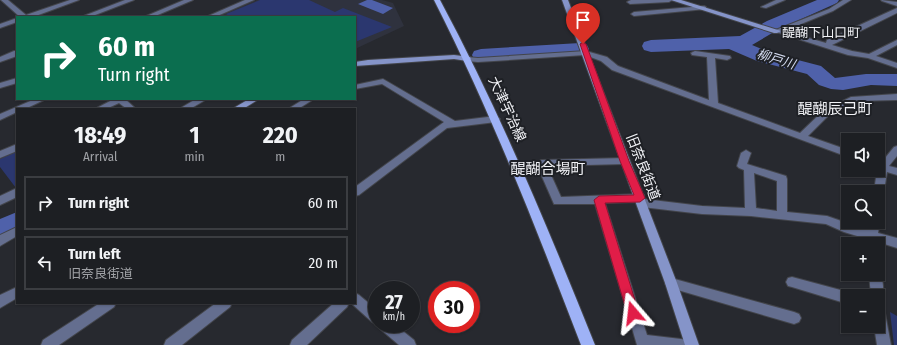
<!DOCTYPE html>
<html lang="en">
<head>
<meta charset="utf-8">
<style>
	:root { --surface:#1d1f23; --page:#2a2c30; --text:#f1f3f6; --muted:#a0a2a6; --line:#3b3d41 }
	body { margin:0; font-family:"Fira Sans Condensed","Noto Sans JP",sans-serif; background:var(--page); color:var(--text); height:100vh; display:flex; flex-direction:column; font-size:15px; white-space:nowrap }
	* { box-sizing:border-box; margin:0 }
	p { font-size:13px; color:var(--muted) }
	.icon { flex:none; width:22px; height:22px; fill:none; stroke:currentColor; stroke-width:2; stroke-linecap:round; stroke-linejoin:round }
	.map { position:relative; flex:1; overflow:hidden }
	.side { position:absolute; left:16px; top:108px; width:340px; height:196px; display:flex; flex-direction:column; background:var(--surface); border-radius:0px; box-shadow:0 1px 3px #0004,0 0 0 1px var(--line) }
	.side>* { flex:none }
	.banner { position:absolute; left:16px; top:16px; width:340px; height:84px; border-radius:0px; box-shadow:0 1px 3px #0004,0 0 0 1px var(--line); background:#0b6e4f; color:#fff; overflow:hidden }
	.tools { position:absolute; left:841px; top:133px; display:grid; gap:8px }
	.tools a { display:grid; place-items:center; width:44px; height:44px; border-radius:0px; background:var(--surface); box-shadow:0 1px 3px #0004,0 0 0 1px var(--line); font-size:20px }
	.speed { position:absolute; left:368px; top:281px; display:flex; gap:8px; font-size:20px; font-weight:700; text-align:center }
	.speed>* { display:grid; place-content:center; width:52px; height:52px; border-radius:50%; background:var(--surface); box-shadow:0 1px 3px #0004,0 0 0 1px var(--line); line-height:1 }
	.speed small { font-size:10px; font-weight:400 }
	.speed .limit { border:6px solid #d22; background:#fff; color:#111 }
	.pin { position:absolute; display:grid; place-items:center; width:34px; height:34px; color:#fff; margin:-41px -17px; border-radius:50% 50% 50% 0; rotate:-45deg; box-shadow:0 0 4px #0007 }
	.pin .icon { rotate:45deg }
	.me { position:absolute; width:44px; margin:-22px; rotate:343deg; stroke-linejoin:round; filter:drop-shadow(0 0 3px #0008) }
	.turn { display:flex; align-items:center; gap:14px; height:84px; padding:0 16px; font-size:18px }
	.turn .icon { width:52px; height:52px; stroke-width:2.5 }
	.turn b { display:block; font-size:28px; line-height:34px }
	.eta { display:flex; justify-content:space-evenly; align-items:center; height:68px; text-align:center }
	.eta b { font-size:24px; font-weight:700; line-height:28px }
	ul { padding:0; list-style:none }
	li { display:flex; align-items:center; gap:12px; height:54px; margin:0 8px 6px; padding:0 8px; border:2px solid var(--line); border-radius:0px }
	li div { flex:1 }
	li b { display:block; font-size:15px }
	li em { font-style:normal }
	.map>svg:first-child { display:block }
	.built { fill:#2f323e }
	.green { fill:#2b376f }
	.water { fill:#4f61aa }
	.lines { fill:none; stroke-linecap:round; stroke-linejoin:round }
	.river { fill:#4f61aa; fill-rule:evenodd }
	.street-casing { stroke:#43454b; stroke-width:2 }
	.secondary-casing { stroke:#43454b; stroke-width:2 }
	.primary-casing { stroke:#43454b; stroke-width:2 }
	.street { fill:#646e8f; fill-rule:evenodd }
	.secondary { fill:#8594c9; fill-rule:evenodd }
	.primary { fill:#9eb2f6; fill-rule:evenodd }
	.route { fill:#e11d48; stroke:#92132f }
	.labels { text-anchor:middle; dominant-baseline:central; stroke-width:4; stroke-linejoin:round; paint-order:stroke }
	.far-neighbourhood-label { font-size:13px; fill:#f1f2f6; stroke:#1e2025 }
	.far-water-label { font-size:13px; font-style:italic; fill:#d6ddf2; stroke:#1e2025 }
	.street-label { font-size:14px; fill:#f1f2f6; stroke:#1e2025 }
	.neighbourhood-label { font-size:15px; fill:#f1f2f6; stroke:#1e2025 }
</style>
</head>
<body>
<div class="map">
<svg width="897" height="345" viewBox="0 0 897 345">
	<rect width="100%" height="100%" fill="#27292f"/>
	<!-- built -->
	<path class="built" d="M257 0H382L393 3 404 26 355 49V17H226L221 15Z"/>
	<!-- green -->
	<path class="green" d="M260 0H309L335 12 343 8 392 27 355 42V17H231L226 14Z
		M17 151V187L16 188 0 167V159Z
		M890 312 897 316V345H894Z"/>
	<!-- water -->
	<path class="water" d="M367 0H372L393 8 383 14 358 4Z"/>
	<g class="lines">
		<!-- river -->
		<path class="river" d="M817 0H839L837 3 779 29 752 45 771 53 821 66 835 78 866 74H897V86L871 85 843 90 831 89 819 85 807 74 757 61 729 49 651 52 644 50 642 46 644 42 651 40 740 36 767 21Z
			M580 43 587 45 589 49 587 53 481 61 474 59 472 55 474 51 481 49Z
			M17 212V236L0 243V219Z"/>
		<!-- street casing -->
		<g class="street-casing">
			<path id="street" d="M1 0H8L26 15 70 0H79L33 17H20Z
				M125 0H134L90 17H81Z
				M184 0H193L153 17H144Z
				M245 0H254L215 17H206Z
				M631 0H672L669 2 630 4 627 2Z
				M776 0H785L766 8 761 7Z
				M843 0H851L833 11 784 31 826 43 827 40 897 8V13L832 45 852 51 869 54 897 40V45L876 56 897 63V68L868 58 848 55 773 31 829 9Z
				M881 0 897 2V6L882 1Z
				M704 6 706 7V9L634 16 631 14 634 12Z
				M17 18V22L0 28V24Z
				M14 51H17V56L0 62V57Z
				M586 51 607 57 618 66 709 100 707 57 692 55 691 53 695 51 730 56 731 58 727 60 715 58 718 103 800 133 824 110 851 97 897 94V100L856 101 830 114 808 136 848 150V157L612 70 601 61 585 55 478 62 467 61 463 59 467 57 478 58Z
				M17 78V83L0 88V83Z
				M383 79 455 121 496 116 500 119 496 122 447 128 359 195 355 196V187L444 122 382 84 355 89V85Z
				M35 99H46L25 109H17V112L0 120V114Z
				M114 99H125L136 109H127L119 103 106 109H95Z
				M196 99H207L190 109H179Z
				M304 99H314L298 109H288Z
				M17 144V151L0 158V151Z
				M897 146V156L889 166 897 168V175L887 172 883 198 882 201 878 202V192H874L878 162 881 163 894 147Z
				M746 150 751 153 747 164 786 176 787 179V212L827 216 867 230 868 222H878V219L880 222 878 233 897 238V248L878 242V245V244H867V239L844 232 826 224 751 216 702 214 642 207 638 206 637 202 605 203 647 335 681 339 686 340 688 345H637L595 204H554L536 163 541 160 625 158 630 161 625 164 547 166 561 197 640 194 644 195V199L702 206 745 208 744 170 739 168 737 166 741 153ZM754 173 777 181V211L756 208Z
				M17 188V197L0 205V196Z
				M17 227V236L0 246V235Z
				M878 270C883 275 885 293 881 300L878 301V296H871L869 274H878Z
				M792 277 848 292 853 296H848V304L792 287 788 286 786 282 788 278Z
				M671 278 794 312 799 314 801 318 799 322 794 324 671 288 667 287 665 283 667 279Z
				M17 287V298L0 308V295Z
				M355 293 359 295 377 310V324L372 322 351 303H355Z
				M878 302 883 304 884 308 891 345H877L874 326H878Z
				M100 303H116L114 307 59 345H41L43 340Z
				M216 303H232L230 307 182 345H164L166 340Z
				M334 303H349L347 307 307 345H290L292 340Z
				M377 324H394L414 340 416 345H399L379 328Z"/>
		</g>
		<!-- secondary casing -->
		<g class="secondary-casing">
			<path id="secondary" d="M562 0H568L677 283 699 345H685L665 283Z
				M671 0H681L781 31 777 33H774Z
				M454 55 470 57 471 59 467 61 454 59 355 66V62L368 60Z
				M249 99H259L243 109H232Z"/>
		</g>
		<!-- primary casing -->
		<g class="primary-casing">
			<path id="primary" d="M434 0H440C500 112 548 228 595 345H581C536 228 491 112 434 0Z"/>
		</g>
		<!-- street -->
		<use href="#street" class="street"/>
		<!-- secondary -->
		<use href="#secondary" class="secondary"/>
		<!-- primary -->
		<use href="#primary" class="primary"/>
	</g>
	<!-- route -->
	<path class="route" d="M583 42 586 44 629 161 645 198 640 202 605 203 639 313 637 316 633 318 629 316 627 313 594 200 599 196 634 195 620 161 580 44Z"/>
	<g class="labels">
		<!-- far-neighbourhood labels -->
		<g class="far-neighbourhood-label">
			<text x="821" y="32">醍醐下山口町</text>
		</g>
		<!-- far-water labels -->
		<g class="far-water-label">
			<text transform="translate(776 59) rotate(17)">柳戸川</text>
		</g>
		<!-- street labels -->
		<g class="street-label">
			<text transform="translate(507 109) rotate(65)">大津宇治線</text>
			<text transform="translate(643 167) rotate(69)">旧奈良街道</text>
		</g>
		<!-- neighbourhood labels -->
		<g class="neighbourhood-label">
			<text x="835" y="109">醍醐辰己町</text>
			<text x="548" y="169">醍醐合場町</text>
		</g>
	</g>
</svg>
<div class="tools">
<a><svg class="icon" aria-label="sound" viewBox="0 0 24 24"><path d="M4 9h4l5-4v14l-5-4H4zM17 9q2 3 0 6"/></svg></a>
<a><svg class="icon" aria-label="search" viewBox="0 0 24 24"><circle cx="10" cy="10" r="6"/><path d="M15 15l6 6"/></svg></a>
<a>+</a>
<a>−</a>
</div>
<div class="speed"><div>27<small>km/h</small></div><div class="limit">30</div></div>
<div class="pin" style="left:583px;top:44px;background:#d93025"><svg class="icon" aria-label="arrive" viewBox="0 0 24 24"><path d="M6 21V4h12l-3 4 3 4H6"/></svg></div>
<svg class="me" style="left:633px;top:313px" viewBox="-20 -20 40 40"><path d="M0-17L14 15 0 8-14 15z" fill="#e11d48" stroke="#fff" stroke-width="4"/></svg>
<div class="banner">
<div class="turn"><svg class="icon" aria-label="right" viewBox="0 0 24 24"><path d="M7 20v-9h11M14 6l5 5-5 5"/></svg><div><b>60 m</b>Turn right</div></div>
</div>
<section class="side">
<div class="eta">
<div><b>18:49</b><p>Arrival</p></div>
<div><b>1</b><p>min</p></div>
<div><b>220</b><p>m</p></div>
</div>
<ul>
<li><svg class="icon" aria-label="right" viewBox="0 0 24 24"><path d="M7 20v-9h11M14 6l5 5-5 5"/></svg><div><b>Turn right</b></div><em>60 m</em></li>
<li><svg class="icon" aria-label="left" viewBox="0 0 24 24"><path d="M17 20v-9H6M10 6l-5 5 5 5"/></svg><div><b>Turn left</b><p>旧奈良街道</p></div><em>20 m</em></li>
</ul>
</section>
</div>
</body>
</html>
